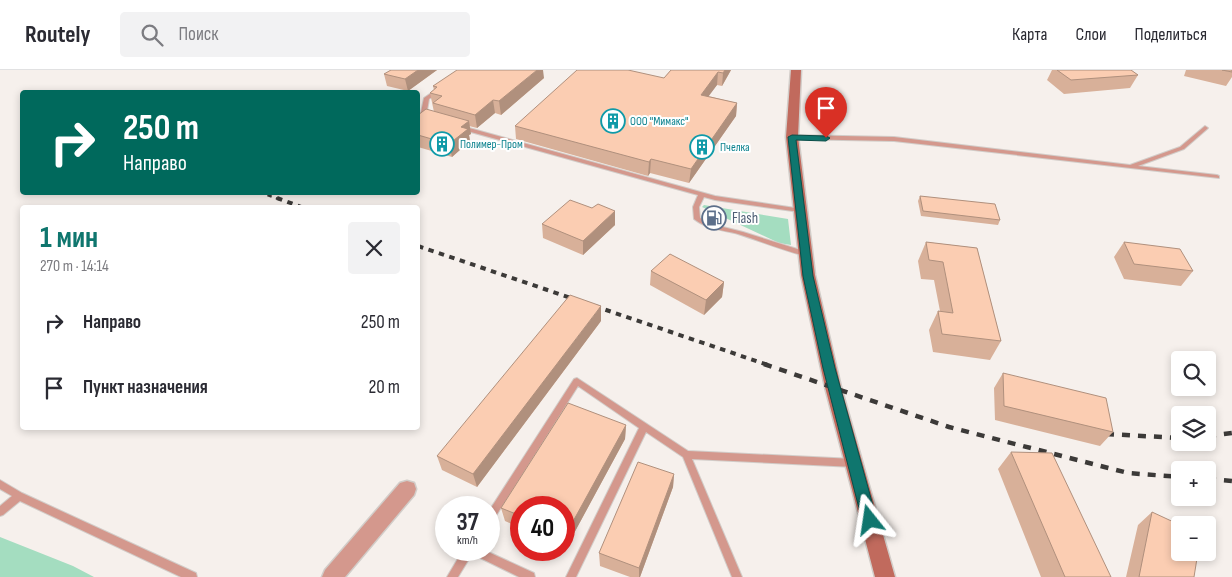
<!DOCTYPE html>
<html lang="ru">
<head>
<meta charset="utf-8">
<style>
	:root { --surface:#fff; --page:#f2f2f3; --text:#2b2b33; --muted:#7c7c81; --line:#e1e1e2; --accent:#0f766e }
	body { margin:0; font-family:"Sofia Sans Condensed",sans-serif; background:var(--page); color:var(--text); height:100vh; display:flex; flex-direction:column; font-size:19px; white-space:nowrap }
	* { box-sizing:border-box; margin:0 }
	p { font-size:16px; color:var(--muted) }
	.icon { flex:none; width:28px; height:28px; fill:none; stroke:currentColor; stroke-width:2; stroke-linecap:round; stroke-linejoin:round }
	.map { position:relative; flex:1; overflow:hidden }
	.drawer { position:absolute; left:20px; top:135px; width:400px; height:225px; display:flex; flex-direction:column; background:var(--surface); border-radius:5px; box-shadow:0 2px 8px #0003 }
	.drawer>* { flex:none }
	.guide { position:absolute; left:20px; top:20px; width:400px; height:105px; border-radius:5px; box-shadow:0 2px 8px #0003; background:#00695c; color:#fff; overflow:hidden }
	.buttons { position:absolute; left:1171px; top:281px; display:grid; gap:10px }
	.buttons a { display:grid; place-items:center; width:45px; height:45px; border-radius:5px; background:var(--surface); box-shadow:0 2px 8px #0003; font-size:25px }
	.speed { position:absolute; left:435px; top:426px; display:flex; gap:10px; font-size:25px; font-weight:700; text-align:center }
	.speed>* { display:grid; place-content:center; width:65px; height:65px; border-radius:50%; background:var(--surface); box-shadow:0 2px 8px #0003; line-height:1 }
	.speed small { font-size:12px; font-weight:400 }
	.speed .limit { border:8px solid #d22; background:#fff; color:#111 }
	.pin { position:absolute; display:grid; place-items:center; width:42px; height:42px; color:#fff; margin:-51px -21px; border-radius:50% 50% 50% 0; rotate:-45deg; box-shadow:0 0 5px #0007 }
	.pin .icon { rotate:45deg }
	.me { position:absolute; width:55px; margin:-28px; rotate:345deg; stroke-linejoin:round; filter:drop-shadow(0 0 4px #0008) }
	.turn { display:flex; align-items:center; gap:18px; height:105px; padding:0 20px; font-size:22px }
	.turn .icon { width:65px; height:65px; stroke-width:2.5 }
	.turn b { display:block; font-size:35px; line-height:42px }
	.round { display:grid; place-items:center; flex:none; width:52px; height:52px; border-radius:5px; background:var(--page) }
	.head { display:flex; align-items:center; justify-content:space-between; height:85px; padding:0 20px }
	h1 { font-size:30px; font-weight:700; line-height:38px; color:var(--accent) }
	ul { padding:0; list-style:none }
	li { display:flex; align-items:center; gap:15px; height:65px; padding:0 20px }
	li div { flex:1 }
	li b { display:block; font-size:19px }
	li em { font-style:normal }
	header { display:flex; align-items:center; gap:30px; box-sizing:border-box; height:70px; padding:0 25px; background:var(--surface); border-bottom:1px solid var(--line) }
	header strong { font-size:24px }
	nav { display:flex; gap:28px; margin-inline-start:auto; font-size:18px }
	.search { width:350px; height:45px; background:var(--page); display:flex; align-items:center; gap:12px; box-sizing:border-box; padding:0 18px; border-radius:5px; color:var(--muted); font-size:19px }
	.map>svg:first-child { display:block }
	.green { fill:#a4ddc0 }
	.lines { fill:none; stroke-linecap:round; stroke-linejoin:round }
	.lane-casing { stroke:#d2cdc9; stroke-width:2 }
	.street-casing { stroke:#d2cdc9; stroke-width:3 }
	.secondary-casing { stroke:#d2cdc9; stroke-width:3 }
	.lane { fill:#d4988d; fill-rule:evenodd }
	.street { fill:#d4988d; fill-rule:evenodd }
	.secondary { fill:#c16a5d; fill-rule:evenodd }
	.rail-far2 { stroke:#3c3a38; stroke-width:2.5; stroke-dasharray:4.5 4.5; stroke-linecap:butt }
	.rail-far1 { stroke:#3c3a38; stroke-width:4; stroke-dasharray:5.5 5.5; stroke-linecap:butt }
	.rail { stroke:#3c3a38; stroke-width:4.5; stroke-dasharray:8 8; stroke-linecap:butt }
	.wall { fill:#d8b099 }
	.shaded-wall { fill:#b0907d }
	.building { fill:#fbcdb2; stroke:#b0907d }
	.route { fill:#0f766e; stroke:#0a4d48 }
	.labels { text-anchor:middle; dominant-baseline:central; stroke-width:4; stroke-linejoin:round; paint-order:stroke }
	.far-culture-label { font-size:12px; fill:#0d838f; stroke:#fefefe; text-anchor:start }
	.service-label { font-size:15px; fill:#4e5e75; stroke:#fefefe; text-anchor:start }
</style>
</head>
<body>
<header>
<strong>Routely</strong>
<div class="search"><svg class="icon" aria-label="search" viewBox="0 0 24 24"><circle cx="10" cy="10" r="6"/><path d="M15 15l6 6"/></svg>Поиск</div>
<nav><a>Карта</a><a>Слои</a><a>Поделиться</a></nav>
</header>
<div class="map">
<svg width="1232" height="507" viewBox="0 0 1232 507">
	<rect width="100%" height="100%" fill="#f6f0ec"/>
	<!-- green -->
	<path class="green" d="M704 135 788 149 791 175 779 173 702 137Z
		M0 467 73 496 94 507H0Z"/>
	<g class="lines">
		<!-- lane casing -->
		<g class="lane-casing">
			<path id="lane" d="M437 19 442 20 429 29 426 47 427 48 422 49 420 47 424 28Z
				M462 56 715 126 802 139 803 140 800 142 715 130 704 127 699 137 700 148 715 155 743 162 807 182 808 184 805 186C782 180 760 171 738 164 723 160 706 159 694 149L693 137 698 125 460 59 459 58Z
				M1205 56 1208 58 1207 59 1184 79 1138 96 1217 105 1219 106V108L894 71 792 69 789 67 792 65 894 67 1130 95 1180 77Z
				M577 308 688 381 854 389 857 390 858 393 857 396 854 397 692 389 742 507H732L683 387 646 362 576 507H566L639 358 578 316 492 452 489 453V441L574 309Z
				M0 410 22 423 196 503 197 507H181L20 431 3 445 0 446V436L12 426 0 419Z
				M463 480H484L534 503 535 507H519L472 484 458 507H447Z"/>
		</g>
		<!-- street casing -->
		<g class="street-casing">
			<path id="street" d="M407 411 414 413 416 419 414 425 345 507H322L325 500 400 413Z"/>
		</g>
		<!-- secondary casing -->
		<g class="secondary-casing">
			<path id="secondary" d="M791 0H801L798 67 815 205 841 317 895 507H875L825 317 801 205 786 67Z"/>
		</g>
		<!-- lane -->
		<use href="#lane" class="lane"/>
		<!-- street -->
		<use href="#street" class="street"/>
		<!-- secondary -->
		<use href="#secondary" class="secondary"/>
		<!-- rail-far2 -->
		<path class="rail-far2" d="M259 122 281 130"/>
		<!-- rail-far1 -->
		<path class="rail-far1" d="M277 128 304 138
			M418 176 768 295"/>
		<!-- rail -->
		<path class="rail" d="M764 294 949 357 1128 403 1180 407
			M1106 364 1180 368
			M1208 366 1232 363
			M1208 409 1232 411"/>
	</g>
	<!-- wall -->
	<path class="wall" d="M391 0H437L408 21 387 16 384 4Z
		M671 0H731L722 16 717 15 708 26 737 33 736 46 689 113 650 103 648 106 516 69 515 56 664 8Z
		M1052 0H1131L1138 5 1130 18 1064 24 1047 10Z
		M1186 0H1232V7L1226 16 1184 6Z
		M544 8 501 45 495 43 477 58 469 56 471 64 469 65 470 71 452 87 418 77V45L434 42 430 23 434 20 433 16Z
		M920 126 1000 150 998 155 921 146 918 131Z
		M592 138 615 155 583 185 543 168 542 154Z
		M926 172 977 178 1001 271 990 290 933 282 929 260 938 241H940L934 210 921 209 918 191Z
		M1124 172 1193 201 1181 216 1124 209 1114 187Z
		M651 201 724 212 722 227 704 245 650 215Z
		M601 251 477 417 442 400 437 386Z
		M1003 303 1113 362 1100 376 995 350 994 318Z
		M626 355 625 369 566 478 564 477V438H521V458L505 451 501 438Z
		M1011 382 1111 507H1041L998 399Z
		M674 404 673 417 640 507H630L600 496 599 483Z
		M1152 442 1194 507H1126L1138 455Z"/>
	<!-- shaded-wall -->
	<path class="shaded-wall" d="M418 0H437L408 21 405 9Z
		M537 0H543L544 8 501 45 499 31Z
		M725 0H731L722 16 723 3Z
		M718 2 717 15 700 38 701 25Z
		M493 30 495 43 477 58 475 45Z
		M737 33 736 46 689 113 691 99Z
		M469 51 471 64 469 65 470 71 452 87 449 74 461 57Z
		M651 89 650 103 648 106 649 92Z
		M615 141V155L583 185V171Z
		M724 212 722 227 704 245 706 230Z
		M601 236V251L477 417 473 404Z
		M626 355 625 369 566 478 565 466Z
		M674 404 673 417 640 507H639V498Z"/>
	<!-- building -->
	<path class="building" d="M391 0H418L405 9 384 4Z
		M457 0H537L499 31 493 30 475 45 433 33 442 26 430 23 437 17 433 16Z
		M577 0H628L664 8 671 0H725L723 3 718 2 701 25 737 33 691 99 651 89 649 92 515 56Z
		M1057 0H1131L1138 5 1071 10Z
		M1222 0H1232V2Z
		M426 39 469 51 461 57 468 59 449 74 418 65V45Z
		M920 126 995 134 1000 150 923 141Z
		M570 130 592 138 598 134 615 141 583 171 542 154Z
		M926 172 977 178 1001 271 942 264 938 241 953 243 943 192 929 190Z
		M1124 172 1180 179 1193 201 1134 194Z
		M670 184 724 212 706 230 651 201Z
		M570 225 601 236 473 404 437 386Z
		M1003 303 1106 328 1113 362 1004 336Z
		M568 333 626 355 565 466 564 465V438H521V446L501 438Z
		M1011 382 1052 383 1111 507H1065Z
		M638 392 674 404 639 498 599 483Z
		M1152 442 1180 455V482H1198L1194 507H1139Z"/>
	<!-- route -->
	<path class="route" d="M792 65 826 66 830 68 826 71 796 70 813 206 835 298 877 450 875 455 870 457 864 455 862 450 823 298 803 206 788 67Z"/>
	<!-- icons -->
	<defs>
		<g id="building-ring" transform="scale(1.25)"><circle r="9.5" fill="#fefefe" stroke="#0f9aa8" stroke-width="1.5"/><path d="M-4-6H4V6H1V3H-1V6H-4ZM-2.5-4.3h1.7v1.8h-1.7ZM.8-4.3h1.7v1.8H.8ZM-2.5-1h1.7V.8h-1.7ZM.8-1h1.7V.8H.8Z" fill="#0f9aa8"/></g>
		<g id="fuel-ring" transform="scale(1.25)"><circle r="9.5" fill="#fefefe" stroke="#5c6f8a" stroke-width="1.5"/><path d="M-5.5-6h7V0h2V4h1.3V-2.5L3-4.5l.8-.8L6-3V5H2.5V1h-1V6h-7ZM-4.2-4.7v3.2H.2V-4.7Z" fill="#5c6f8a"/></g>
	</defs>
	<g fill-rule="evenodd">
		<use href="#building-ring" x="613" y="51"/>
		<use href="#building-ring" x="442" y="74"/>
		<use href="#building-ring" x="702" y="77"/>
		<use href="#fuel-ring" x="714" y="148"/>
	</g>
	<g class="labels">
		<!-- far-culture labels -->
		<g class="far-culture-label">
			<text x="630" y="51">ООО "Мимакс"</text>
			<text x="460" y="74">Полимер-Пром</text>
			<text x="720" y="77">Пчелка</text>
		</g>
		<!-- service labels -->
		<g class="service-label">
			<text x="732" y="148">Flash</text>
		</g>
	</g>
</svg>
<div class="buttons">
<a><svg class="icon" aria-label="search" viewBox="0 0 24 24"><circle cx="10" cy="10" r="6"/><path d="M15 15l6 6"/></svg></a>
<a><svg class="icon" aria-label="layers" viewBox="0 0 24 24"><path d="M12 4l9 5-9 5-9-5zM3 14l9 5 9-5"/></svg></a>
<a>+</a>
<a>−</a>
</div>
<div class="speed"><div>37<small>km/h</small></div><div class="limit">40</div></div>
<div class="pin" style="left:826px;top:68px;background:#d93025"><svg class="icon" aria-label="arrive" viewBox="0 0 24 24"><path d="M6 21V4h12l-3 4 3 4H6"/></svg></div>
<svg class="me" style="left:870px;top:450px" viewBox="-20 -20 40 40"><path d="M0-17L14 15 0 8-14 15z" fill="#0f766e" stroke="#fff" stroke-width="4"/></svg>
<div class="guide">
<div class="turn"><svg class="icon" aria-label="right" viewBox="0 0 24 24"><path d="M7 20v-9h11M14 6l5 5-5 5"/></svg><div><b>250 m</b>Направо</div></div>
</div>
<section class="drawer">
<div class="head"><div><h1>1 мин</h1><p>270 m · 14:14</p></div><a class="round"><svg class="icon" aria-label="close" viewBox="0 0 24 24"><path d="M6 6l12 12M18 6L6 18"/></svg></a></div>
<ul>
<li><svg class="icon" aria-label="right" viewBox="0 0 24 24"><path d="M7 20v-9h11M14 6l5 5-5 5"/></svg><div><b>Направо</b></div><em>250 m</em></li>
<li><svg class="icon" aria-label="arrive" viewBox="0 0 24 24"><path d="M6 21V4h12l-3 4 3 4H6"/></svg><div><b>Пункт назначения</b></div><em>20 m</em></li>
</ul>
</section>
</div>
</body>
</html>
